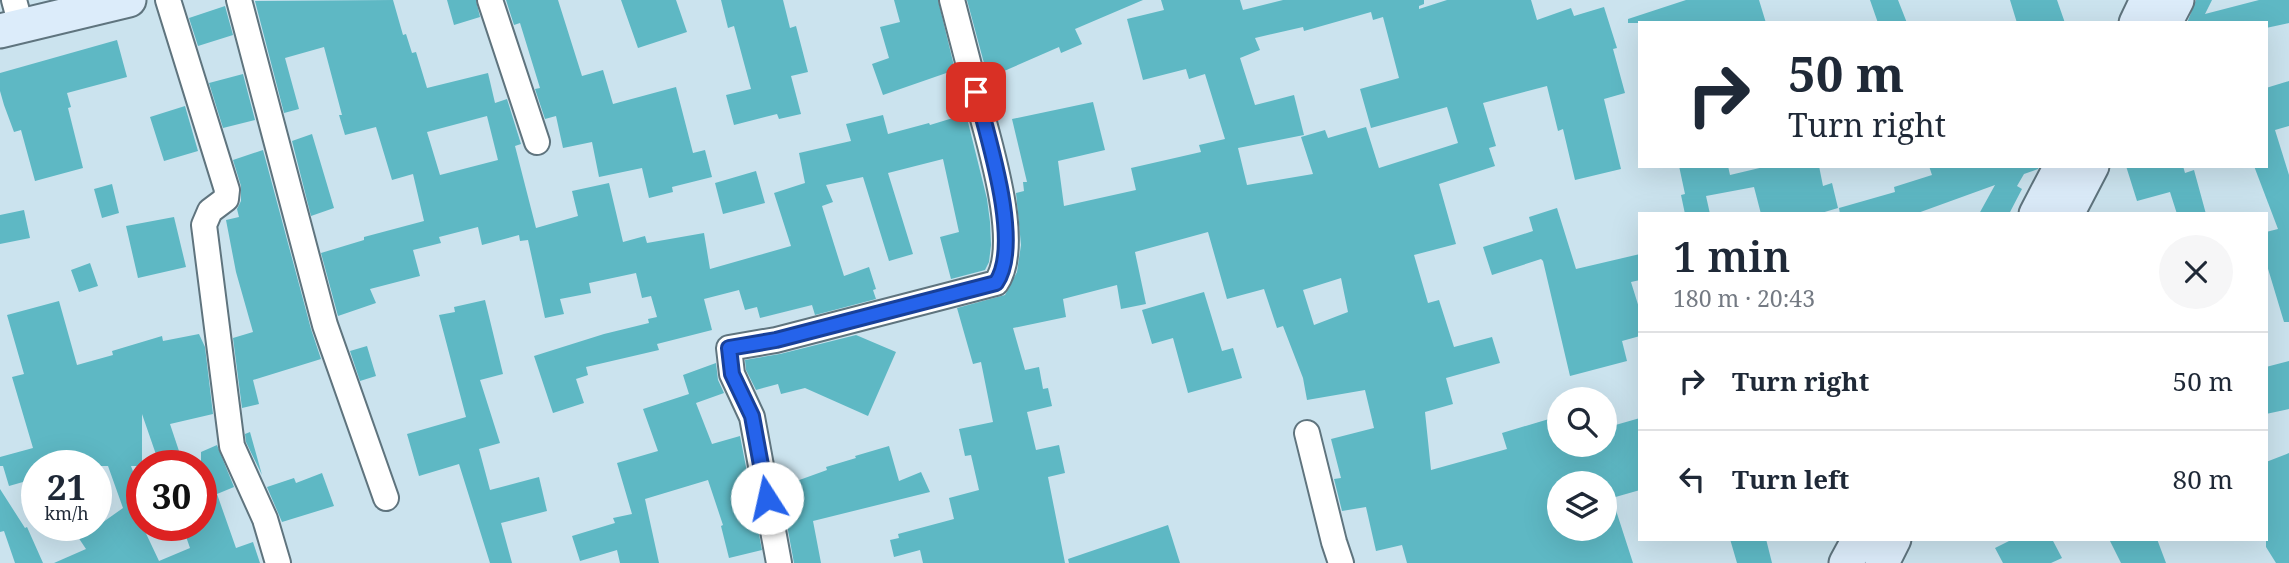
<!DOCTYPE html>
<html lang="en">
<head>
<meta charset="utf-8">
<style>
	:root { --surface:#fff; --page:#f6f6f7; --text:#1f2937; --muted:#747a83; --line:#e0e1e3 }
	body { margin:0; font-family:"Noto Serif",serif; background:var(--page); color:var(--text); height:100vh; display:flex; flex-direction:column; font-size:26px; white-space:nowrap }
	* { box-sizing:border-box; margin:0 }
	p { font-size:23px; color:var(--muted) }
	.icon { flex:none; width:38px; height:38px; fill:none; stroke:currentColor; stroke-width:2; stroke-linecap:round; stroke-linejoin:round }
	.map { position:relative; flex:1; overflow:hidden }
	.sheet { position:absolute; left:1638px; top:212px; width:630px; height:329px; display:flex; flex-direction:column; background:var(--surface); border-radius:0px; box-shadow:0 7px 28px #0002 }
	.sheet>* { flex:none }
	.hud { position:absolute; left:1638px; top:21px; width:630px; height:147px; border-radius:0px; box-shadow:0 7px 28px #0002; background:#fff; color:var(--text); overflow:hidden }
	.fabs { position:absolute; left:1547px; top:387px; display:grid; gap:14px }
	.fabs a { display:grid; place-items:center; width:70px; height:70px; border-radius:50%; background:var(--surface); box-shadow:0 7px 28px #0002; font-size:35px }
	.speed { position:absolute; left:21px; top:450px; display:flex; gap:14px; font-size:35px; font-weight:700; text-align:center }
	.speed>* { display:grid; place-content:center; width:91px; height:91px; border-radius:50%; background:var(--surface); box-shadow:0 7px 28px #0002; line-height:1 }
	.speed small { font-size:18px; font-weight:400 }
	.speed .limit { border:10px solid #d22; background:#fff; color:#111 }
	.pin { position:absolute; display:grid; place-items:center; width:60px; height:60px; color:#fff; margin:-30px; border-radius:14px; box-shadow:0 4px 10px #0006 }
	.me { position:absolute; width:77px; margin:-38px; rotate:350deg; stroke-linejoin:round; filter:drop-shadow(0 0 5px #0008) }
	.turn { display:flex; align-items:center; gap:24px; height:147px; padding:0 35px; font-size:32px }
	.turn .icon { width:91px; height:91px; stroke-width:2.5 }
	.turn b { display:block; font-size:49px; line-height:60px }
	.round { display:grid; place-items:center; flex:none; width:74px; height:74px; border-radius:37px; background:var(--page) }
	.head { display:flex; align-items:center; justify-content:space-between; height:119px; padding:0 35px }
	h1 { font-size:42px; font-weight:600; line-height:52px }
	ul { padding:0; list-style:none }
	li { display:flex; align-items:center; gap:21px; height:98px; padding:0 35px; border-top:2px solid var(--line) }
	li div { flex:1 }
	li b { display:block; font-size:26px }
	li em { font-style:normal }
	.map>svg:first-child { display:block }
	.building { fill:#5eb8c4; fill-rule:evenodd }
	.lines { fill:none; stroke-linecap:round; stroke-linejoin:round }
	.street-casing { stroke:#5f747e; stroke-width:28 }
	.secondary-casing { stroke:#5f747e; stroke-width:37 }
	.street { stroke:#fff; stroke-width:24 }
	.secondary { stroke:#dcecfa; stroke-width:33 }
	.route-casing { stroke:#184099; stroke-width:18 }
	.route { stroke:#2563eb; stroke-width:12 }
</style>
</head>
<body>
<div class="map">
<svg width="2289" height="563" viewBox="0 0 2289 563">
	<rect width="100%" height="100%" fill="#cbe3ee"/>
	<!-- building -->
	<path class="building" d="M393 0 403 35 406 34 412 53 416 52 427 88 488 73 495 103 507 99 521 144 515 146 536 228 578 216 572 191 609 183 623 242 645 236 647 243 704 233 710 269 791 246 774 193 805 183 799 153 851 141 846 124 883 115 888 134 929 123 930 125 966 114 987 199 990 222 991 245 989 262 985 270 951 279 940 237 959 232 943 159 888 173 913 254 889 261 863 177 826 185 833 202 822 206 844 276 869 267 876 289 873 290 876 299 815 315 812 305 760 318 757 307 745 310 739 290 704 299 712 330 657 344 659 350 586 367 588 375 576 379 584 403 553 413 534 356 604 334 649 323 648 319 657 317 651 296 642 298 636 273 589 283 591 293 560 299 564 314 545 318 528 240 520 241 519 235 482 245 478 227 439 237 441 243 413 250 420 276 370 289 376 303 338 316 321 253 364 240V237L424 221 413 174 392 180 376 127 345 135 339 115H342L324 47 285 58 299 109 284 113 255 1ZM487 116 498 160 440 175 427 132Z
		M447 0H476L480 17 454 25Z
		M506 0H558L582 76 603 70 613 104 676 87 693 153 705 150 712 177 672 187 673 192 649 198 642 168 599 177 592 142 563 148 556 116 545 119 535 89 540 88 520 23 514 25Z
		M621 0H676L687 32 638 48Z
		M721 0H783L790 28 796 26 808 72 791 76 801 114 779 119 777 114 734 125 726 95 751 89 734 26 728 28Z
		M894 0H938L955 70 883 95 872 64 889 58 880 27 900 22Z
		M967 0H1143L1075 29 1082 44 1061 53 1059 47 988 78Z
		M1161 0H1240L1243 10 1283 0H1424V4L1419 6V9L1447 0H1531L1537 20 1571 8 1574 16 1604 7 1617 48 1613 49 1625 93 1604 99 1621 169 1575 180 1563 129 1558 131 1547 86 1483 103 1496 146 1489 148 1495 166 1439 184 1456 244 1414 255 1428 303 1439 300 1454 347 1492 337 1500 363 1446 378 1453 404 1425 412 1431 470 1507 449 1502 433 1559 416V444H1605V428L1640 418V490L1612 498 1633 563H1407L1402 545 1376 551 1366 507 1342 511 1334 479 1341 478 1331 439 1374 428 1365 390 1307 400 1303 378 1283 326 1277 328 1264 289 1227 299 1208 232 1135 252 1146 304 1121 309 1117 285 1063 299 1066 317 1013 328 1025 370 1039 367 1043 389 1048 388 1052 406 1027 412 1036 450 1059 445 1065 473 1048 477 1065 563H923L920 550 894 557 890 540 899 538 898 534 954 519 949 498 979 490 971 455 965 456 959 429 993 422 981 362 973 364 957 308 1005 295 1017 272 1021 245 1016 193 1024 191 1023 182H1027L1012 119 1093 102 1105 150 1058 161 1064 206 1136 190 1131 168 1201 152 1199 145 1225 139 1205 74 1189 79 1186 69 1143 80 1127 19 1164 10ZM1371 12 1373 20 1383 17 1399 78 1360 89 1371 128 1447 107 1458 143 1379 168 1366 127 1328 138 1325 130 1301 137 1313 174 1247 185 1238 148 1304 135 1294 95 1255 105 1240 58 1260 50 1255 38 1303 27 1304 31ZM1341 278 1348 312 1314 325 1303 290ZM1559 483H1605V528H1584L1568 533 1567 528H1559Z
		M1686 0H1759L1766 23H1628V19Z
		M1870 0H1898L1907 23H1878Z
		M2010 0H2057L2065 23H2017Z
		M2196 0H2212L2205 14 2259 0H2289V23L2266 28V23H2187Z
		M225 6 233 35 198 46 189 18Z
		M117 40 127 77 67 93 71 107 68 108 83 168 35 181 21 130 14 132 4 105 0 91V73Z
		M243 74 255 120 223 128 209 83Z
		M2289 81V126L2275 130 2289 175V322H2284L2266 262V232L2278 229 2254 166H2266V88Z
		M185 106 198 151 164 161 150 117Z
		M312 134 334 208 311 216 292 141Z
		M263 150 311 329 321 359 253 380 259 404 242 408 233 338 253 332 236 272 226 220 239 217 237 209 241 201V186L233 160Z
		M1679 166H1728L1730 175 1768 166H1819L1823 186 1832 183 1838 208 1818 214H1761L1754 187 1706 196 1710 214H1685L1681 195 1685 194Z
		M1929 166H2039L2038 169 2024 174 2017 186 2022 189 2009 214H1979L1995 185 1915 214H1840L1839 208 1895 192 1894 187 1932 175Z
		M2126 166H2183L2185 173 2194 170 2206 214H2177L2170 192 2137 201Z
		M756 171 765 203 723 214 715 183Z
		M112 184 119 213 102 218 94 189Z
		M1557 208 1576 269 1640 254V280L1631 282 1640 311V336L1622 341 1627 361 1570 376 1543 261 1541 259 1492 275 1483 247 1533 231 1529 217Z
		M24 210 30 238 0 244V215Z
		M174 217 186 267 138 278 126 226Z
		M90 263 98 286 79 292 71 270Z
		M1204 292 1222 351 1233 348 1242 378 1188 393 1173 338 1152 344 1142 310Z
		M485 300 503 374 480 380 500 443 479 449 490 490 539 477 547 511 501 523 512 563H490L459 464 419 476 407 434 466 417 439 315 455 312 454 307Z
		M59 301 77 365 113 355 112 351 162 336 163 341 199 334 205 347 213 414 170 424 184 466H160L142 414V466H131L142 495V525L159 561 190 548 182 525H201V452L217 445 234 487 217 494 236 548 253 542 260 563H54L86 549 70 525H99L123 508 108 466H37V478L9 486 3 466H0V457L33 448 12 377 24 374 7 315Z
		M856 335 896 352 868 416 805 388 781 394 778 384 756 390 746 370 745 360 780 354Z
		M367 346 376 376 360 381 350 351Z
		M2289 361V409L2266 414V367Z
		M716 363 718 380 724 393 696 403 712 444 740 436 762 550 729 558 721 526 723 525 708 480 645 499 659 563H620L617 550 580 561 572 536 615 523 613 518 632 514 617 463 658 451 643 409 689 394 683 375Z
		M250 432 262 475 246 442 245 434Z
		M889 446 899 481 921 472 930 492 813 521 821 563H794L780 487 827 470 826 467 856 458 855 456Z
		M2289 453V563H2276L2266 547V462Z
		M322 473 334 506 282 522 267 487 294 478 296 483Z
		M0 489 25 528 27 527 43 563H15L4 531 0 532Z
		M1168 525 1180 563H1069L1068 559Z
		M1730 539H1766L1772 563H1737Z
		M2013 539H2052L2062 558 2051 563H2003L1995 548Z
		M2109 539H2157L2166 563H2121Z"/>
	<g class="lines">
		<!-- street casing -->
		<g class="street-casing">
			<path id="street" d="M14 0 21 26
				M168 0 227 190 226 199 210 211 204 225 232 446 265 519 278 563
				M239 0 325 325 386 498
				M490 0 537 142
				M1307 433 1334 542 1341 563
				M779 563 752 417 732 374 729 348 776 340 996 283C1022 246 990 146 979 104 970 70 961 35 952 0"/>
		</g>
		<!-- secondary casing -->
		<g class="secondary-casing">
			<path id="secondary" d="M2136 23 2147 0
				M2165 23 2177 0
				M0 31 129 0
				M2036 214 2061 166
				M2067 214 2092 166
				M1846 563 1859 539
				M1882 563 1894 539"/>
		</g>
		<!-- street -->
		<use href="#street" class="street"/>
		<!-- secondary -->
		<use href="#secondary" class="secondary"/>
	</g>
	<g class="lines">
		<!-- route casing -->
		<g class="route-casing">
			<path id="route" d="M767 498 752 416 732 374 729 348 776 340 996 283C1023 244 987 135 976 92"/>
		</g>
		<!-- route -->
		<use href="#route" class="route"/>
	</g>
</svg>
<div class="fabs">
<a><svg class="icon" aria-label="search" viewBox="0 0 24 24"><circle cx="10" cy="10" r="6"/><path d="M15 15l6 6"/></svg></a>
<a><svg class="icon" aria-label="layers" viewBox="0 0 24 24"><path d="M12 4l9 5-9 5-9-5zM3 14l9 5 9-5"/></svg></a>
</div>
<div class="speed"><div>21<small>km/h</small></div><div class="limit">30</div></div>
<div class="pin" style="left:976px;top:92px;background:#d93025"><svg class="icon" aria-label="arrive" viewBox="0 0 24 24"><path d="M6 21V4h12l-3 4 3 4H6"/></svg></div>
<svg class="me" style="left:767px;top:498px" viewBox="-20 -20 40 40"><circle r="19" fill="#fff"/><path d="M0-13L10 11 0 6-10 11z" fill="#2563eb"/></svg>
<div class="hud">
<div class="turn"><svg class="icon" aria-label="right" viewBox="0 0 24 24"><path d="M7 20v-9h11M14 6l5 5-5 5"/></svg><div><b>50 m</b>Turn right</div></div>
</div>
<section class="sheet">
<div class="head"><div><h1>1 min</h1><p>180 m · 20:43</p></div><a class="round"><svg class="icon" aria-label="close" viewBox="0 0 24 24"><path d="M6 6l12 12M18 6L6 18"/></svg></a></div>
<ul>
<li><svg class="icon" aria-label="right" viewBox="0 0 24 24"><path d="M7 20v-9h11M14 6l5 5-5 5"/></svg><div><b>Turn right</b></div><em>50 m</em></li>
<li><svg class="icon" aria-label="left" viewBox="0 0 24 24"><path d="M17 20v-9H6M10 6l-5 5 5 5"/></svg><div><b>Turn left</b></div><em>80 m</em></li>
</ul>
</section>
</div>
</body>
</html>
